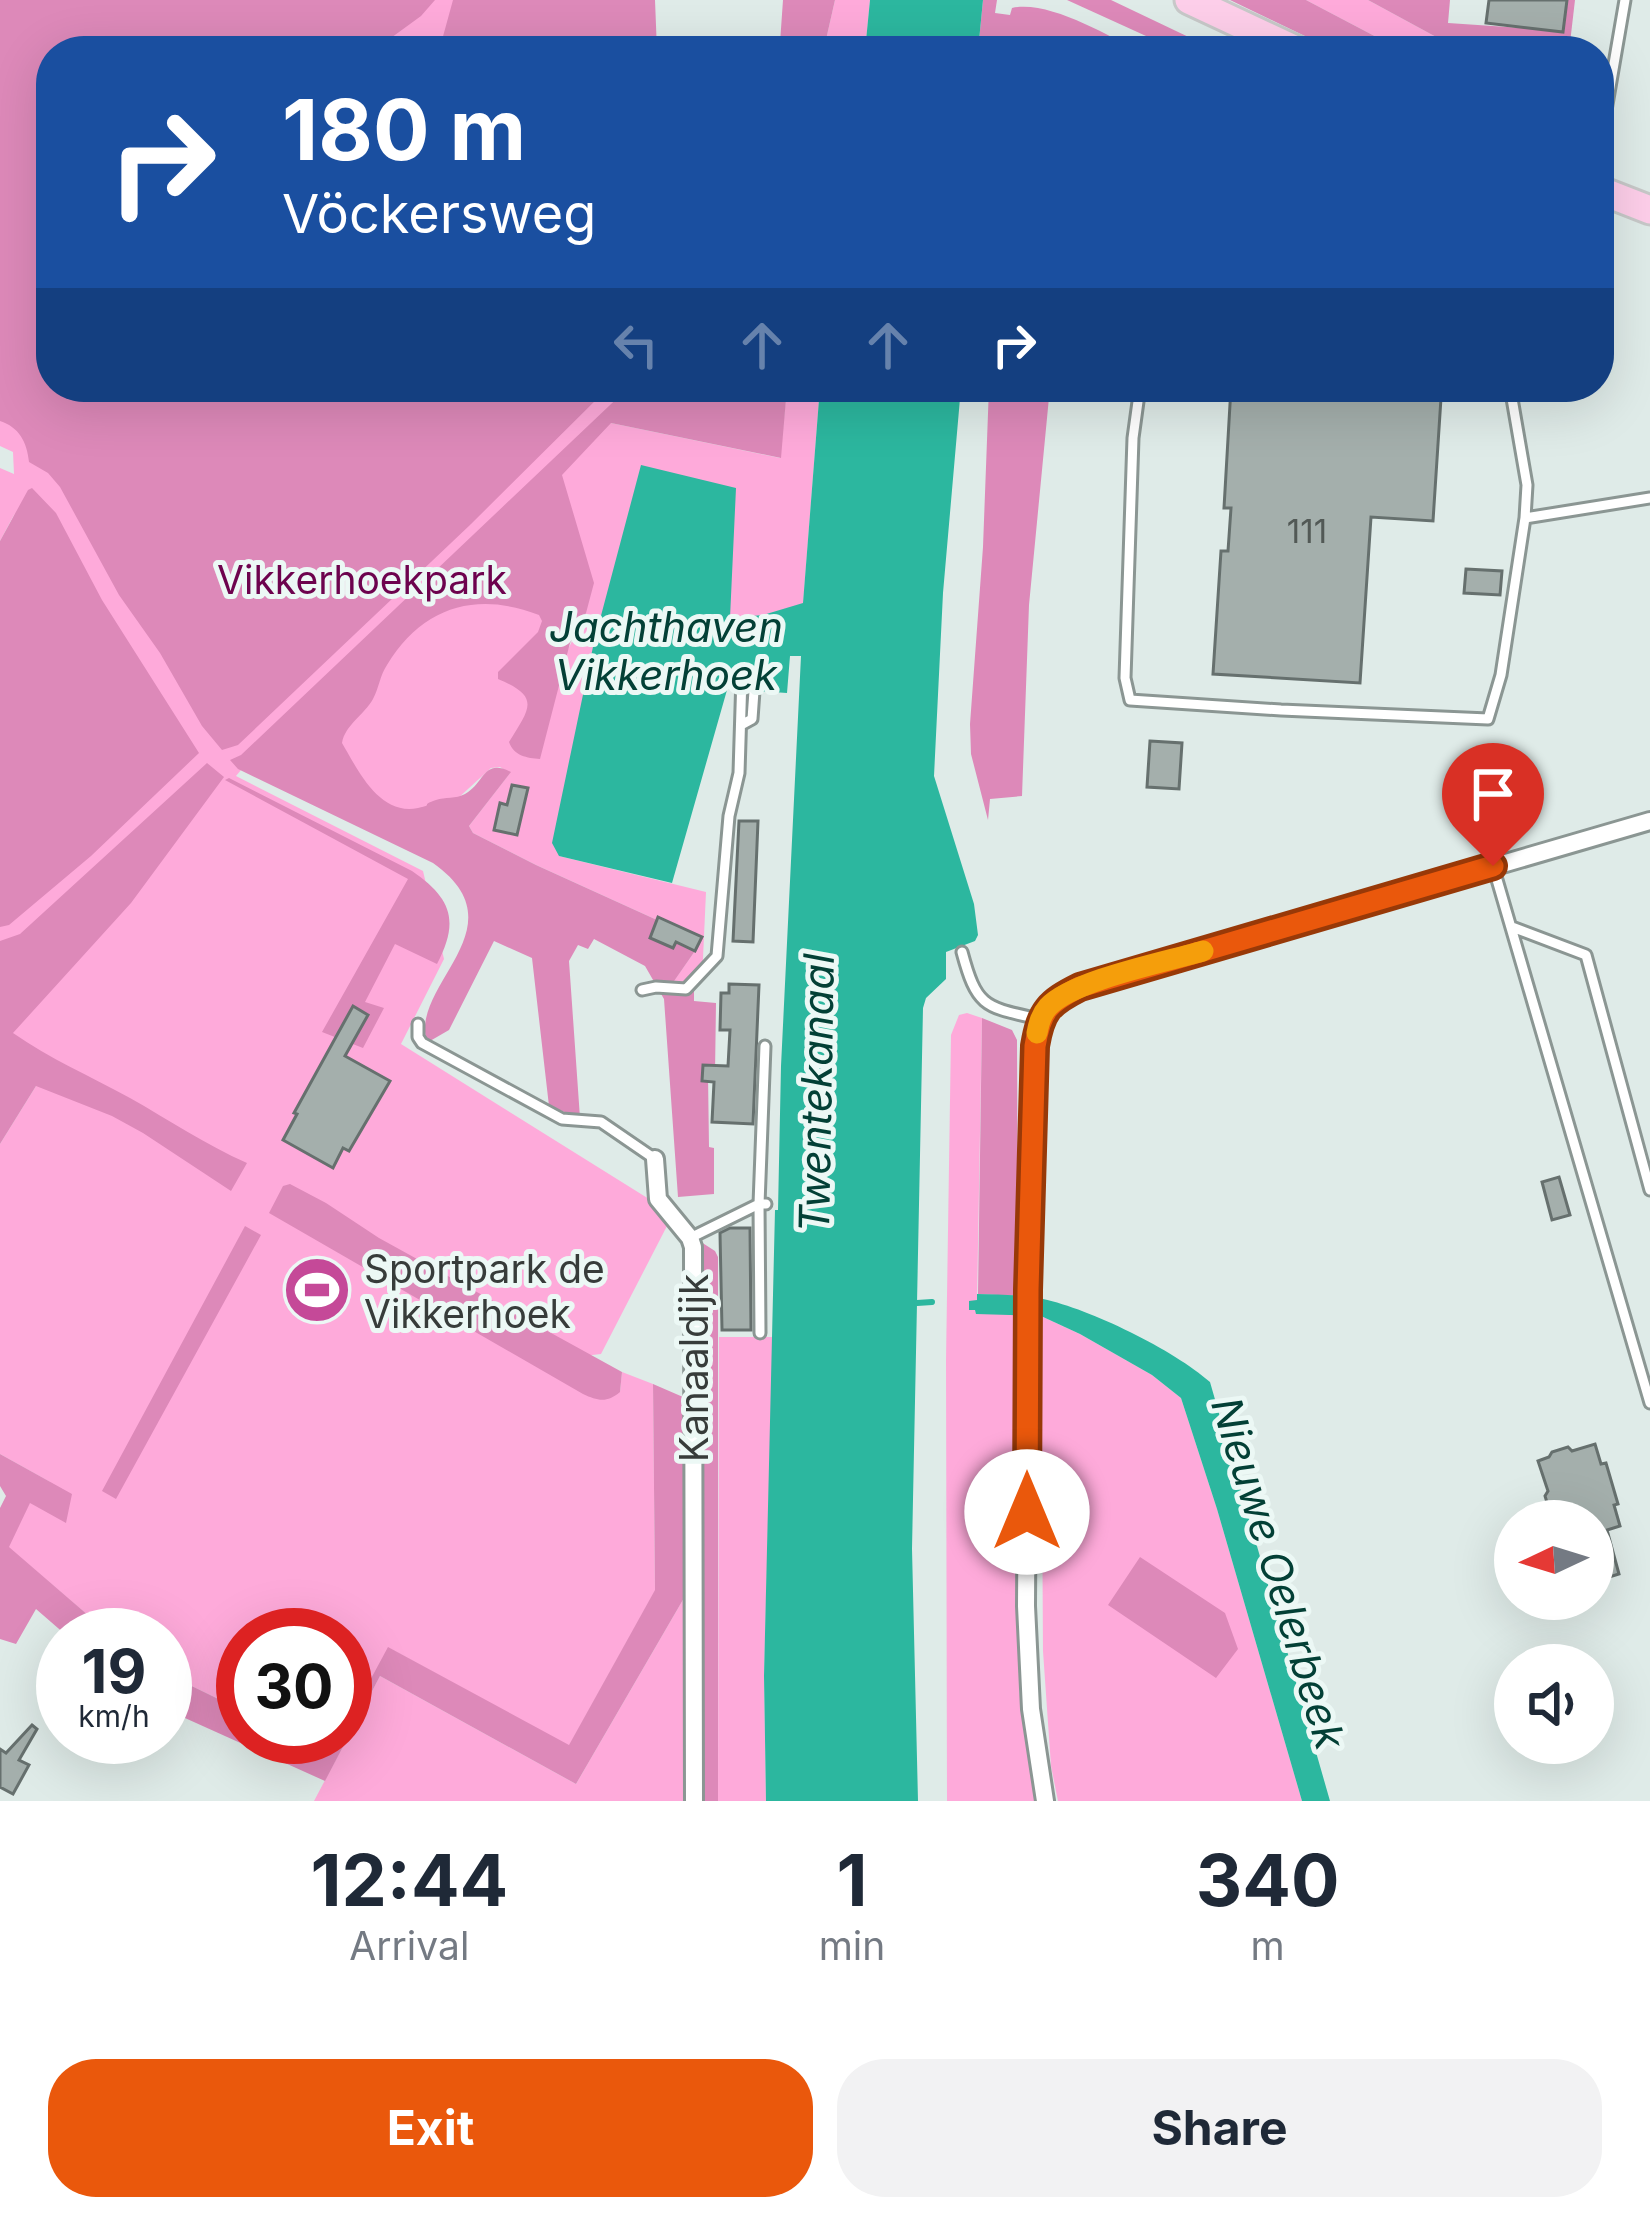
<!DOCTYPE html>
<html lang="en">
<head>
<meta charset="utf-8">
<style>
	:root { --surface:#fff; --page:#f2f2f3; --text:#1f2937; --muted:#747a83; --accent:#ea580c }
	body { margin:0; font-family:Inter,sans-serif; background:var(--page); color:var(--text); height:100vh; display:flex; flex-direction:column; font-size:45px; white-space:nowrap }
	* { box-sizing:border-box; margin:0 }
	p { font-size:39px; color:var(--muted) }
	.icon { flex:none; width:66px; height:66px; fill:none; stroke:currentColor; stroke-width:2; stroke-linecap:round; stroke-linejoin:round }
	.map { position:relative; height:1801px; overflow:hidden }
	.sheet { display:flex; flex-direction:column; background:var(--surface); flex:1 }
	.sheet>* { flex:none }
	.guide { position:absolute; left:36px; top:36px; width:1578px; height:366px; border-radius:48px; box-shadow:0 12px 48px #0002; background:#1a4fa0; color:#fff; overflow:hidden }
	.needle { width:78px; rotate:266deg }
	.controls { position:absolute; left:1494px; top:1500px; display:grid; gap:24px }
	.controls a { display:grid; place-items:center; width:120px; height:120px; border-radius:50%; background:var(--surface); box-shadow:0 12px 48px #0002; font-size:60px }
	.speed { position:absolute; left:36px; top:1608px; display:flex; gap:24px; font-size:60px; font-weight:700; text-align:center }
	.speed>* { display:grid; place-content:center; width:156px; height:156px; border-radius:50%; background:var(--surface); box-shadow:0 12px 48px #0002; line-height:1 }
	.speed small { font-size:30px; font-weight:400 }
	.speed .limit { border:18px solid #d22; background:#fff; color:#111 }
	.pin { position:absolute; display:grid; place-items:center; width:102px; height:102px; color:#fff; margin:-123px -51px; border-radius:50% 50% 50% 0; rotate:-45deg; box-shadow:0 0 12px #0007 }
	.pin .icon { rotate:45deg }
	.me { position:absolute; width:132px; margin:-66px; rotate:0deg; stroke-linejoin:round; filter:drop-shadow(0 0 9px #0008) }
	.turn { display:flex; align-items:center; gap:42px; height:252px; padding:0 48px; font-size:54px }
	.turn .icon { width:156px; height:156px; stroke-width:2.5 }
	.turn b { display:block; font-size:84px; line-height:102px }
	.lanes { display:flex; align-items:center; height:114px; padding:0 48px; background:#0003; justify-content:center; gap:60px; direction:ltr }
	.lanes .off { opacity:.35 }
	.eta { display:flex; justify-content:space-evenly; align-items:center; height:204px; text-align:center }
	.eta b { font-size:72px; font-weight:700; line-height:84px }
	.action { display:flex; gap:24px; margin-top:auto; padding:24px 48px }
	.action a { flex:1; height:138px; border-radius:48px; background:var(--accent); color:#fff; font-size:48px; font-weight:700; line-height:138px; text-align:center }
	.action a+a { background:var(--page); color:var(--text) }
	.map>svg:first-child { display:block }
	.green { fill:#feaada; fill-rule:evenodd }
	.forest { fill:#dd89b9 }
	.water { fill:#2cb79f }
	.lines { fill:none; stroke-linecap:round; stroke-linejoin:round }
	.stream { stroke:#2cb79f; stroke-width:6 }
	.building { fill:#a4afac; stroke:#66706e; stroke-width:3 }
	.service-casing { stroke:#8b9693; stroke-width:15 }
	.minor-casing { stroke:#8b9693; stroke-width:22 }
	.primary-casing { stroke:#c7c8c8; stroke-width:33 }
	.service { stroke:#fff; stroke-width:9 }
	.minor { stroke:#fff; stroke-width:16 }
	.primary { stroke:#fdcee9; stroke-width:27 }
	.route-casing { stroke:#983908; stroke-width:30 }
	.route { stroke:#ea580c; stroke-width:21 }
	.slow { stroke:#f59e0b; stroke-width:21 }
	.labels { text-anchor:middle; dominant-baseline:central; stroke-width:10; stroke-linejoin:round; paint-order:stroke }
	.number-label { font-size:33px; fill:#525956 }
	.park-label { font-size:39px; fill:#6d034e; stroke:#ecf8f5 }
	.poi-label { font-size:39px; fill:#373c3a; stroke:#ecf8f5; text-anchor:start }
	.street-label { font-size:39px; fill:#373c3a; stroke:#ecf8f5 }
	.water-label { font-size:42px; font-style:italic; fill:#034036; stroke:#ecf8f5 }
</style>
</head>
<body>
<div class="map">
<svg width="1650" height="1801" viewBox="0 0 1650 1801">
	<rect width="100%" height="100%" fill="#dfebe8"/>
	<!-- green -->
	<path class="green" d="M0 0H651L653 51H51V387H630L611 423 780 458 787 387H820L803 604 763 615 730 619 559 856 706 892 702 980 694 986 671 985 695 951 701 936 658 917 657 920 536 865 473 833 469 826 510 773 500 767 491 768 421 832 262 745 236 776 423 871 444 959 401 1044 649 1199 667 1226 601 1354 549 1360 620 1392 622 1372 653 1384 655 1591 569 1746 389 1648 345 1727V1635H243V1711L165 1673V1635H111L8 1547 30 1502 38 1507 50 1482 0 1454V1144L36 1086 0 1063V547L15 513 0 541V468L14 474 13 452 0 446V421H3L0 417ZM586 613 526 734 559 618Z
		M835 0H870L865 51H779L780 43 820 50 825 44Z
		M1306 0H1368L1462 51H1403Z
		M967 1013 982 1018 977 1301 970 1302 969 1309 975 1310 977 1314H1018L1019 1689 1035 1801H947L946 1361 951 1035 959 1015Z
		M1041 1316 1080 1334 1152 1375 1181 1398 1217 1509 1302 1801H1058L1051 1766 1043 1651Z
		M719 1337H773L764 1676 766 1801H718Z
		M684 1598V1801H314L380 1676 576 1784Z"/>
	<!-- forest -->
	<path class="forest" d="M0 0H435L421 16 373 51H51V387H609L470 525 238 745 222 750 202 726 160 653 119 595 60 487 48 473 29 462C27 442 19 427 0 421Z
		M453 0H655L657 51H439Z
		M783 0H835L825 44 820 50 780 43Z
		M983 0H997L995 13 1010 15 1012 8C1049 0 1106 35 1139 51H978Z
		M1067 0H1111L1218 51H1179Z
		M1230 0H1306L1403 51H1336Z
		M1368 0H1450L1448 23 1522 28 1562 0H1575L1570 43 1535 40 1534 51H1462Z
		M629 387H787L781 458 611 423 562 475 594 583 586 613 570 643 540 759C527 758 514 756 509 742 530 708 541 697 498 679V672L538 632 542 621 539 615C477 591 423 606 387 665 380 675 379 688 373 699 364 715 345 725 342 743 358 770 379 816 418 808 436 804 418 806 436 800 445 797 456 799 465 794 485 783 483 758 511 772L469 826 473 833 536 865 657 920 652 931 657 934 655 940 672 948 676 942 695 951 672 984 694 986V1001L716 1003 715 1074 708 1075 709 1147 714 1148V1194L678 1197 664 999 645 966 594 939 588 949 578 945 569 961 580 1118 549 1106 532 958 494 941 449 1030 430 1041 426 1039C413 982 522 926 433 863L238 769 230 760 241 755Z
		M989 387H1050L1029 605 1022 796 990 799 988 820 971 754 970 724 983 547Z
		M32 488 56 513 102 600 199 753 91 856 9 925 0 927V541L28 490Z
		M207 763 224 777 131 903 13 1033C50 1059 90 1076 130 1098 169 1120 206 1145 247 1163L231 1191 143 1133 112 1116 36 1086 0 1144V941L20 934Z
		M229 778 412 871C451 898 460 920 437 964L395 944 365 1002 384 1008 363 1048 322 1032 408 879 225 780Z
		M982 1018 1012 1030 1017 1040 1018 1296 978 1294Z
		M290 1184 326 1203 379 1238 622 1372 620 1392C607 1403 598 1401 583 1394L269 1213 283 1186Z
		M245 1226 261 1235 116 1499 102 1491Z
		M701 1242 715 1251 718 1257V1801H702Z
		M653 1384 683 1397 684 1598 576 1784 380 1676 325 1781 165 1709V1673L243 1711V1737H297L313 1745 333 1749 340 1737H345V1727L388 1647 569 1745 655 1590Z
		M0 1454 72 1494 66 1523 30 1503 9 1547 111 1635H66L36 1609 16 1644 0 1639V1508L6 1496 0 1486Z
		M1140 1557 1225 1613 1238 1649 1216 1678 1108 1605Z"/>
	<!-- water -->
	<path class="water" d="M870 0H983L978 51H865Z
		M820 387H961L943 593 934 776 974 904 978 935 975 941 946 952V979L926 998 923 1008 912 1549 918 1801H766L764 1676 775 1210H778L781 1066 801 656H790L787 693 760 691 759 701 748 700 749 674 731 676 672 883 559 856 552 843 594 642 641 465 736 488 730 618 763 615 803 603Z
		M977 1294C999 1295 1022 1294 1043 1299 1090 1309 1174 1350 1210 1382L1330 1801H1302L1217 1509 1181 1398 1152 1375 1080 1334 1041 1316 976 1314 975 1310H969V1301L977 1300Z"/>
	<g class="lines">
		<!-- stream -->
		<path class="stream" d="M917 1303 932 1302"/>
	</g>
	<!-- building -->
	<path class="building" d="M1489 0H1567L1563 32 1486 23Z
		M1231 387 1441 398 1433 521 1371 517 1360 683 1213 674 1221 551H1228L1231 508H1224Z
		M1466 569 1502 571 1500 595 1464 593Z
		M1150 741 1182 743 1179 789 1147 787Z
		M512 785 528 788 517 835 494 830 500 803 507 805Z
		M739 821H758L753 942 733 941Z
		M658 917 702 937 695 951 676 942 673 948 650 938Z
		M729 984 759 985 753 1124 712 1122 714 1082 702 1081 703 1065 728 1066 730 1030H720L721 993H729Z
		M353 1006 368 1015 345 1056 390 1081 349 1151 343 1148 333 1168 283 1140 297 1114 294 1113Z
		M1559 1177 1570 1215 1552 1220 1542 1182Z
		M730 1228H750L751 1330H722L720 1233Z
		M1595 1444 1601 1464 1606 1463 1618 1504 1614 1505 1620 1526 1607 1530 1619 1574 1593 1582V1521H1556L1554 1512 1549 1509 1545 1496 1548 1491 1538 1461 1549 1457 1552 1452 1568 1447 1572 1451Z
		M32 1725 37 1729 19 1760 29 1765 13 1794 0 1787V1749L6 1753Z"/>
	<g class="lines">
		<!-- service casing -->
		<g class="service-casing">
			<path id="service" d="M1599 151 1625 0
				M1140 387 1133 438 1125 678 1130 700 1281 710 1488 719 1501 675 1525 518 1527 485 1510 387
				M1525 518 1650 498
				M741 725 752 719 754 691
				M1493 866 1650 1403
				M1512 927 1586 955 1650 1190
				M962 952C977 1008 985 1007 1039 1019
				M642 990 656 987 686 989 717 956 729 816 739 773 742 676
				M418 1024V1037L422 1043 562 1119 601 1122 655 1159
				M690 1238 759 1204H766
				M760 1333 759 1204 765 1046"/>
		</g>
		<!-- minor casing -->
		<g class="minor-casing">
			<path id="minor" d="M655 1159 658 1199 690 1238 693 1247 694 1801
				M1045 1801 1031 1709 1026 1606 1028 1290 1035 1046C1041 1011 1048 1003 1080 987L1650 821"/>
		</g>
		<!-- primary casing -->
		<g class="primary-casing">
			<path id="primary" d="M1189 0 1298 51
				M1599 190 1650 210"/>
		</g>
		<!-- service -->
		<use href="#service" class="service"/>
		<!-- minor -->
		<use href="#minor" class="minor"/>
		<!-- primary -->
		<use href="#primary" class="primary"/>
	</g>
	<g class="lines">
		<!-- route casing -->
		<g class="route-casing">
			<path id="route" d="M1027 1512 1028 1290 1035 1046C1041 1011 1048 1003 1080 987L1493 866"/>
		</g>
		<!-- route -->
		<use href="#route" class="route"/>
		<!-- slow -->
		<path class="slow" d="M1037 1033C1039 1023 1041 1015 1048 1007 1073 980 1166 962 1203 951"/>
	</g>
	<!-- icons -->
	<defs>
		<g id="stadium-disc" transform="scale(3.45)"><circle r="9.5" fill="#c54998" stroke="#ecf8f5"/><path d="M0-5a6.5 5 0 1 0 0 10a6.5 5 0 1 0 0-10ZM-3.5-1.8h7v3.6h-7Z" fill="#fff"/></g>
	</defs>
	<g fill-rule="evenodd">
		<use href="#stadium-disc" x="317" y="1290"/>
	</g>
	<g class="labels">
		<!-- number labels -->
		<g class="number-label">
			<text x="1307" y="531">111</text>
		</g>
		<!-- park labels -->
		<g class="park-label">
			<text x="362" y="579">Vikkerhoekpark</text>
		</g>
		<!-- poi labels -->
		<g class="poi-label">
			<text x="364" y="1268">Sportpark de<tspan x="364" dy="45">Vikkerhoek</tspan></text>
		</g>
		<!-- street labels -->
		<g class="street-label">
			<text transform="translate(693 1368) rotate(-90)">Kanaaldijk</text>
		</g>
		<!-- water labels -->
		<g class="water-label">
			<text x="666" y="626">Jachthaven<tspan x="666" dy="48">Vikkerhoek</tspan></text>
			<text transform="translate(816 1093) rotate(-89)">Twentekanaal</text>
			<text transform="translate(1279 1573) rotate(73)">Nieuwe Oelerbeek</text>
		</g>
	</g>
</svg>
<div class="controls">
<a><svg class="needle" viewBox="-14 -14 28 28"><path d="M0-13l5 13h-10z" fill="#e53935"/><path d="M0 13l5-13h-10z" fill="#747a83"/></svg></a>
<a><svg class="icon" aria-label="sound" viewBox="0 0 24 24"><path d="M4 9h4l5-4v14l-5-4H4zM17 9q2 3 0 6"/></svg></a>
</div>
<div class="speed"><div>19<small>km/h</small></div><div class="limit">30</div></div>
<div class="pin" style="left:1493px;top:866px;background:#d93025"><svg class="icon" aria-label="arrive" viewBox="0 0 24 24"><path d="M6 21V4h12l-3 4 3 4H6"/></svg></div>
<svg class="me" style="left:1027px;top:1512px" viewBox="-20 -20 40 40"><circle r="19" fill="#fff"/><path d="M0-13L10 11 0 6-10 11z" fill="#ea580c"/></svg>
<div class="guide">
<div class="turn"><svg class="icon" aria-label="right" viewBox="0 0 24 24"><path d="M7 20v-9h11M14 6l5 5-5 5"/></svg><div><b>180 m</b>Vöckersweg</div></div>
<div class="lanes"><svg class="icon off" aria-label="left" viewBox="0 0 24 24"><path d="M17 20v-9H6M10 6l-5 5 5 5"/></svg><svg class="icon off" aria-label="ahead" viewBox="0 0 24 24"><path d="M12 20V5M6 11l6-6 6 6"/></svg><svg class="icon off" aria-label="ahead" viewBox="0 0 24 24"><path d="M12 20V5M6 11l6-6 6 6"/></svg><svg class="icon" aria-label="right" viewBox="0 0 24 24"><path d="M7 20v-9h11M14 6l5 5-5 5"/></svg></div>
</div>
</div>
<section class="sheet">
<div class="eta">
<div><b>12:44</b><p>Arrival</p></div>
<div><b>1</b><p>min</p></div>
<div><b>340</b><p>m</p></div>
</div>
<div class="action"><a>Exit</a><a>Share</a></div>
</section>
</body>
</html>
